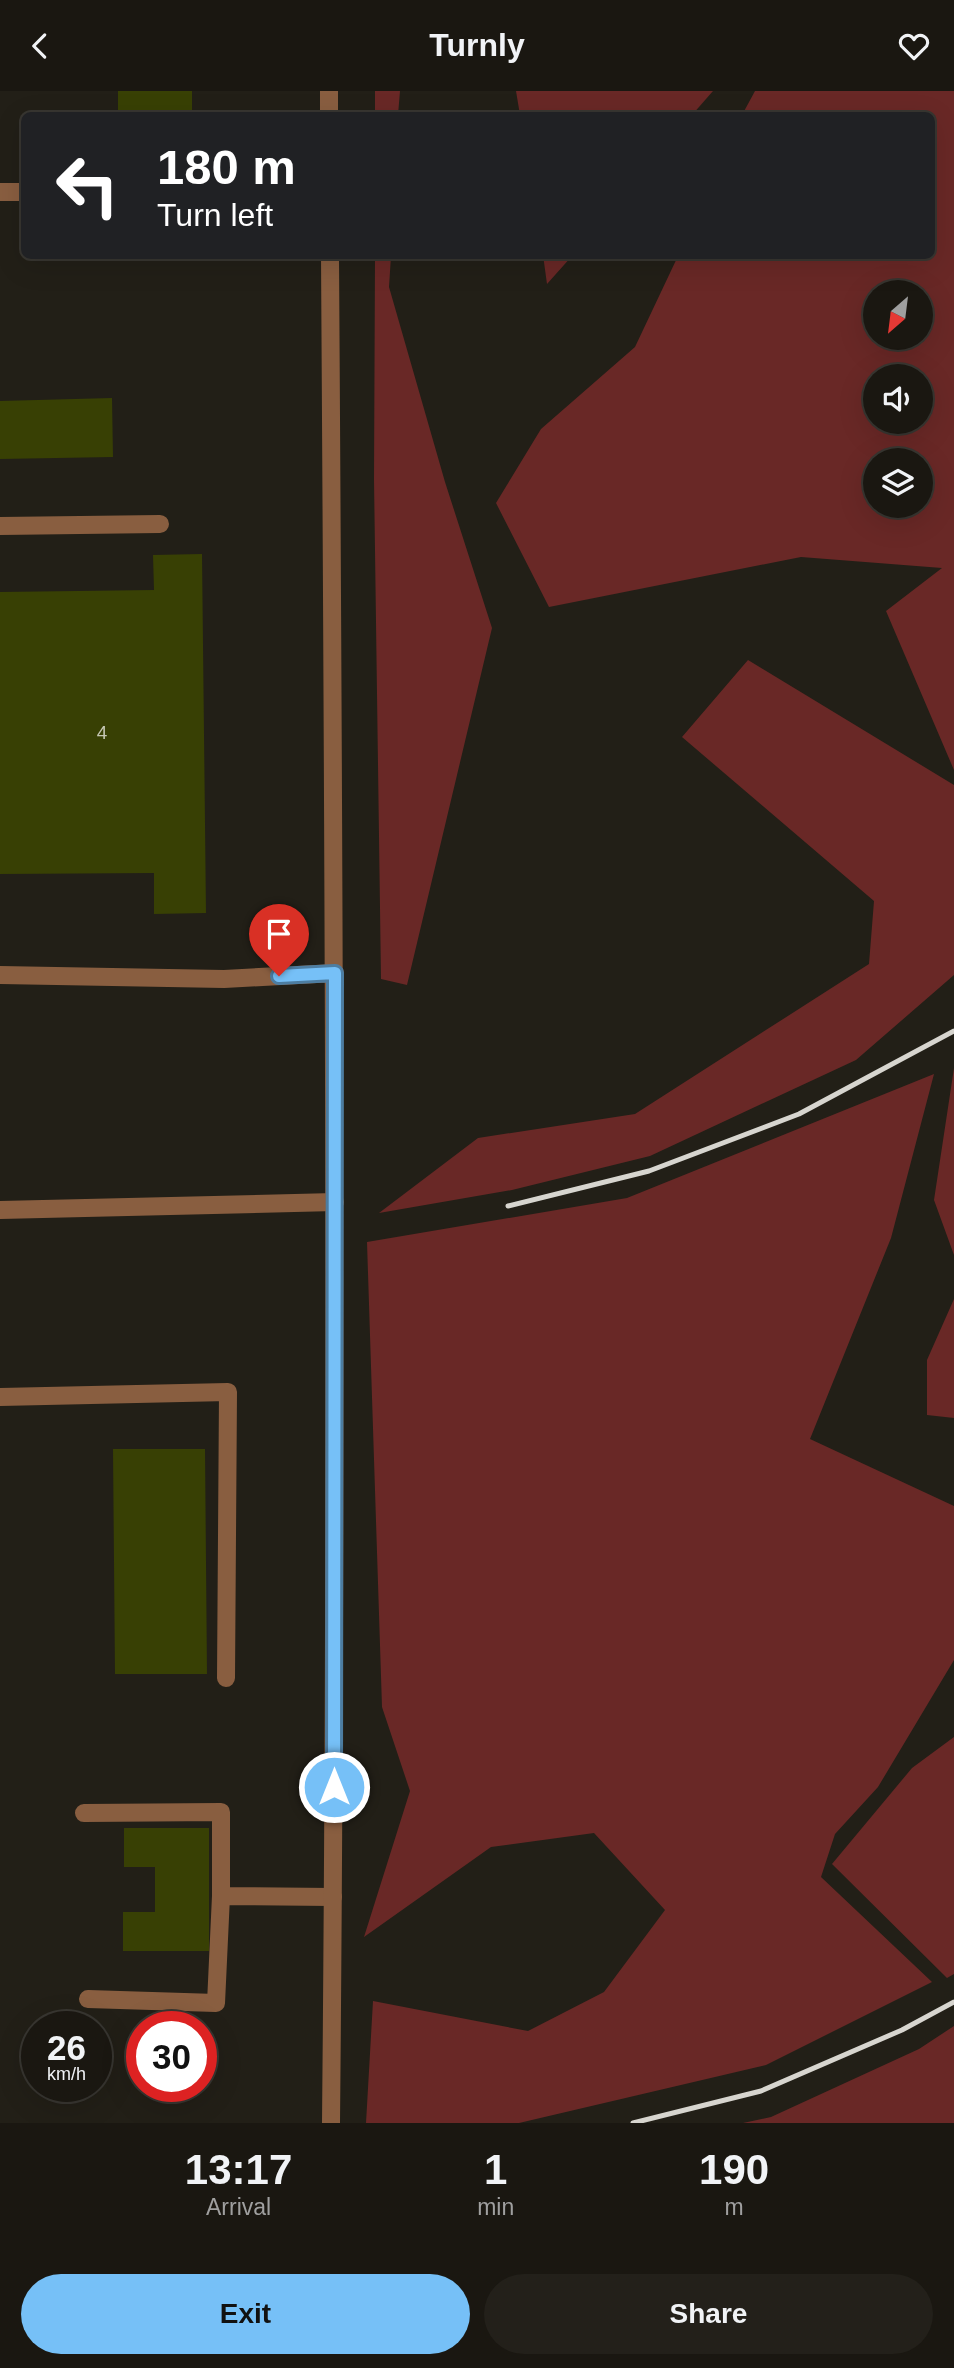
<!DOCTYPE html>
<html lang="en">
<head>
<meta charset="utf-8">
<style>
	:root { --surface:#1a1711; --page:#23201a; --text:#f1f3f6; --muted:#9f9f9f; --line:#383631; --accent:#76c0f7 }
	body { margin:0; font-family:Helvetica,sans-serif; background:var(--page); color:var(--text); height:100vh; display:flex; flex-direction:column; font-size:26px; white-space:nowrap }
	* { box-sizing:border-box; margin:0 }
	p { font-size:23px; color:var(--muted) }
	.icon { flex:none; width:38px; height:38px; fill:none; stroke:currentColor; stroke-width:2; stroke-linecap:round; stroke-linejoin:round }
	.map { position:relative; height:2032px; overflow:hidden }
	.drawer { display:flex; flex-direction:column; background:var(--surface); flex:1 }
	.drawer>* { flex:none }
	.banner { position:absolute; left:21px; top:21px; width:914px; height:147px; border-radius:10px; box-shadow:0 7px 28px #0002,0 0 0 2px var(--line); background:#202124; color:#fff; overflow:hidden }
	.needle { width:46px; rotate:208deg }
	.fabs { position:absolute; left:863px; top:189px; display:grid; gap:14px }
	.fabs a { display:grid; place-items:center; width:70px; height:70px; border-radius:50%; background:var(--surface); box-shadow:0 7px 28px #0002,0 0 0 2px var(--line); font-size:35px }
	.speed { position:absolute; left:21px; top:1920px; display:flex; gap:14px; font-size:35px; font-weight:700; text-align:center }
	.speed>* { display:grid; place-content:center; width:91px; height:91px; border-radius:50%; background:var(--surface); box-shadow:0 7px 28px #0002,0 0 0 2px var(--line); line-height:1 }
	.speed small { font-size:18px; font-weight:400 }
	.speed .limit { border:10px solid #d22; background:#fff; color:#111 }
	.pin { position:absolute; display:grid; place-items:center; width:60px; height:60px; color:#fff; margin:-72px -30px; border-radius:50% 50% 50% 0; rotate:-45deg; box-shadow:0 0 7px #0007 }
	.pin .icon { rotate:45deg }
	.me { position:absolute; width:77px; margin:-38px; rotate:0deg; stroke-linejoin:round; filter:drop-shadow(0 0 5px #0008) }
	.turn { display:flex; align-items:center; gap:24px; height:147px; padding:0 21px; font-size:32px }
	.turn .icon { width:91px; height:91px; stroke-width:2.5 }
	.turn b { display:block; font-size:49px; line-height:60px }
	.eta { display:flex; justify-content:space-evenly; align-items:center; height:119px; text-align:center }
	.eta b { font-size:42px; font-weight:800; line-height:49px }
	.action { display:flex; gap:14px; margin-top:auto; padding:14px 21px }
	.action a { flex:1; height:80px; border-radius:42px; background:var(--accent); color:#111; font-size:28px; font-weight:800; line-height:80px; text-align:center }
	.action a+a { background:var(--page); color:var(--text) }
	header { display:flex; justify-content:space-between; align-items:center; height:91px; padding:0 21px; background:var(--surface); font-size:32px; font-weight:800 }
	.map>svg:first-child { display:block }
	.green { fill:#692826; fill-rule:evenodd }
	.building { fill:#384004 }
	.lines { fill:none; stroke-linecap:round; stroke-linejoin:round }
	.lane { stroke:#895e40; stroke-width:18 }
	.street { stroke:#895e40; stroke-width:18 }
	.rail { stroke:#d7d5cf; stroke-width:5 }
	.route-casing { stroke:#4d7da1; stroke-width:18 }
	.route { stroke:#76c0f7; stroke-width:12 }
	.labels { text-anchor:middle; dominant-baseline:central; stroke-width:7; stroke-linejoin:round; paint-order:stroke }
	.number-label { font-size:19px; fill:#c5c6b3 }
</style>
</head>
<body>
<header><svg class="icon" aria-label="back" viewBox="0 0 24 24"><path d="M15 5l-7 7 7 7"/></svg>Turnly<svg class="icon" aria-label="heart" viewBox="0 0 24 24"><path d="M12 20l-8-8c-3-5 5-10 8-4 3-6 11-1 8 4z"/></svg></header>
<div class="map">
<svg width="954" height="2032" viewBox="0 0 954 2032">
	<rect width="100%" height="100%" fill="#221f17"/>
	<!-- green -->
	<path class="green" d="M375 0H400L398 24H375Z
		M516 0H713L692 24H520Z
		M755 0H954V679L886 520 942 477 801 466 549 516 496 412 541 338 635 256 678 165 931 164V24H742ZM875 201H920V247H875ZM875 285H920V331H875ZM875 369H920V415H875Z
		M543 164H572V165L547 193Z
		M375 165H391L389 196 445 391 492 537 407 894 381 888 374 388Z
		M748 569 954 694V884L856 969 650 1065 512 1099 379 1122 478 1047 635 1023 869 873 874 810 682 646Z
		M954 977V1164L934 1109Z
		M934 983 891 1147 810 1348 954 1415V1569L878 1696 835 1743 821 1786 932 1891 766 1974 519 2032H366L373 1910 528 1940 604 1901 665 1819 594 1742 491 1756 364 1846 410 1700 382 1616 367 1151 627 1107Z
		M954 1208V1327L927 1324V1269Z
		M954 1646V1883L947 1887 832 1773 912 1677Z
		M954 1935V2032H743L771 2026 919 1958Z"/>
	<!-- building -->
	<path class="building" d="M118 0H192V24H118Z
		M112 307 113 366 0 368V310Z
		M202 463 206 822 154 823V782L0 783V501L154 499 153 464Z
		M113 1358H205L207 1583H115Z
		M124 1737H209V1860H123V1821H155V1776H124Z"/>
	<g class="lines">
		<!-- lane -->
		<path class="lane" d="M0 101H24
			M0 435 160 433
			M0 884 224 888 335 882
			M0 1119 335 1111
			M0 1306 228 1301 226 1587
			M84 1722 221 1721V1805
			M88 1908 216 1912 221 1805 333 1806"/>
		<!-- street -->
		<path class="street" d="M329 0V24
			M330 164C334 787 337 1409 331 2032"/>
		<!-- rail -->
		<path class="rail" d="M508 1115 649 1080 799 1023 954 940
			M633 2032 761 2000 902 1939 954 1911"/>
	</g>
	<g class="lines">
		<!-- route casing -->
		<g class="route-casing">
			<path id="route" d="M279 885 335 882 334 1696"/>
		</g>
		<!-- route -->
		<use href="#route" class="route"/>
	</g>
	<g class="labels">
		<!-- number labels -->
		<g class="number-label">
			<text x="102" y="641">4</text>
		</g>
	</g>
</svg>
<div class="fabs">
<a><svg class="needle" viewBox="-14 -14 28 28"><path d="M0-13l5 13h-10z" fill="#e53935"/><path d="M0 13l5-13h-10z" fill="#9f9f9f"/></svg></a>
<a><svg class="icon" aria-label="sound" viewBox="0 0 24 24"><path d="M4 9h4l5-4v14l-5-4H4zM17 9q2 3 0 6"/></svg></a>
<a><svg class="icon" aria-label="layers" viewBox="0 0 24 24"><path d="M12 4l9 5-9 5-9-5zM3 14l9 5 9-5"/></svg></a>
</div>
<div class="speed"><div>26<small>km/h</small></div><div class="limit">30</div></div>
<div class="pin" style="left:279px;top:885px;background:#d93025"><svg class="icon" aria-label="arrive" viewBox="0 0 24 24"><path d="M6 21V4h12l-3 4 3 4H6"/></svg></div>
<svg class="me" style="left:334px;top:1696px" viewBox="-20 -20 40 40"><circle r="17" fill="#76c0f7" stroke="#fff" stroke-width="3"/><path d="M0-11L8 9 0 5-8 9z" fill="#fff"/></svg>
<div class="banner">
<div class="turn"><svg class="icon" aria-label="left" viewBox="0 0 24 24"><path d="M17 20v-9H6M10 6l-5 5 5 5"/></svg><div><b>180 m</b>Turn left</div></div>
</div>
</div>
<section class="drawer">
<div class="eta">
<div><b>13:17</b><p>Arrival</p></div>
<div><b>1</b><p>min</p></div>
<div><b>190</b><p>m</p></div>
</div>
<div class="action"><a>Exit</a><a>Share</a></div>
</section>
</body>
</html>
